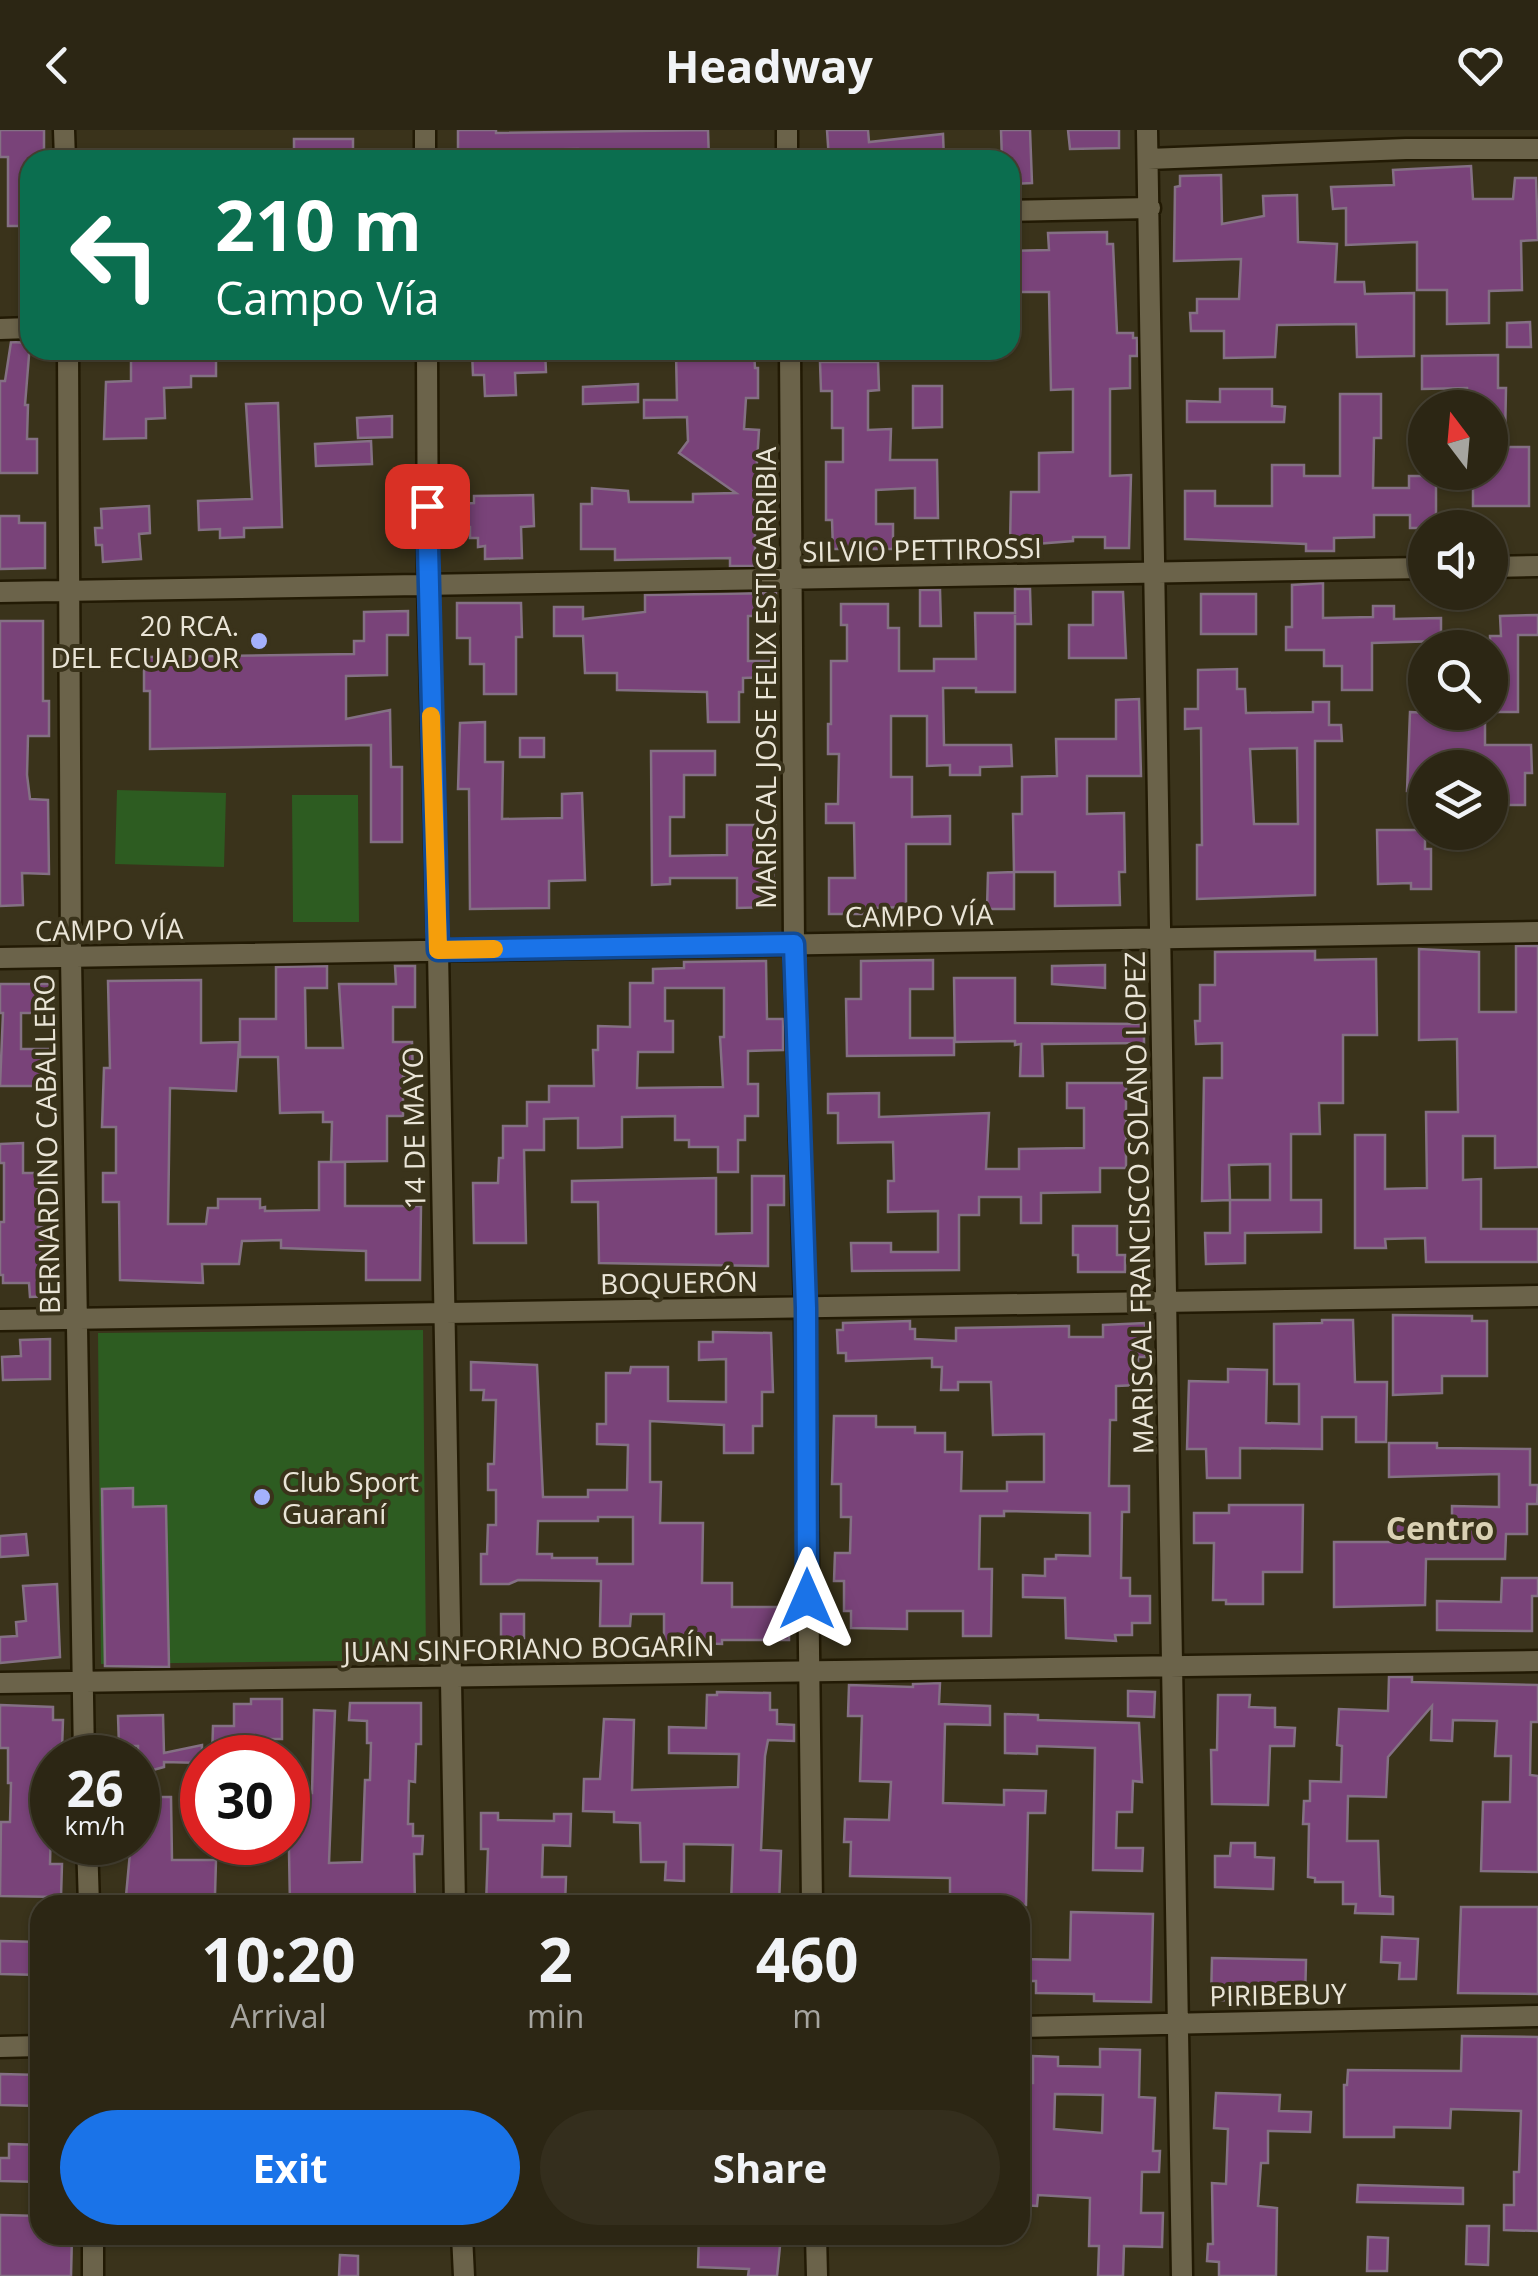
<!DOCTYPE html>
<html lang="en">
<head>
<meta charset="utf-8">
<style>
	:root { --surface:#2c2614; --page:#342e1d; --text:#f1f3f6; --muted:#a6a5a0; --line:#484334; --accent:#1a73e8 }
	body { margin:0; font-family:"Open Sans",sans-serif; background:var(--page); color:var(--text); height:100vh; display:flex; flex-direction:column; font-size:38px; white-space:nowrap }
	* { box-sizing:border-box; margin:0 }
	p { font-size:32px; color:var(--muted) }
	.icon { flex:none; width:55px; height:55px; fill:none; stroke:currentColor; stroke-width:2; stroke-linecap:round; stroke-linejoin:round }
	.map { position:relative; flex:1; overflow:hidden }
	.drawer { position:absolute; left:30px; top:1765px; width:1000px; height:350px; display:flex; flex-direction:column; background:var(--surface); border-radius:30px; box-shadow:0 2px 8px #0004,0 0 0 2px var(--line) }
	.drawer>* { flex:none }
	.hud { position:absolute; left:20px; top:20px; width:1000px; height:210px; border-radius:30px; box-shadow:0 2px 8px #0004,0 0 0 2px var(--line); background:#0b6e4f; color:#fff; overflow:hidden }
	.needle { width:65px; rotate:344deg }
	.tools { position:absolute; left:1408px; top:260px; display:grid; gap:20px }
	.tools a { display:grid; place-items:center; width:100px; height:100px; border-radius:50%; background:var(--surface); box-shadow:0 2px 8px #0004,0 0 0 2px var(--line); font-size:50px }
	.speed { position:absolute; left:30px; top:1605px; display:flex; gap:20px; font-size:50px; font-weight:700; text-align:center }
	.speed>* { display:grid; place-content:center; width:130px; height:130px; border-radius:50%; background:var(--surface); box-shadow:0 2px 8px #0004,0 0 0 2px var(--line); line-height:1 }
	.speed small { font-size:25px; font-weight:400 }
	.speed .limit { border:15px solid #d22; background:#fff; color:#111 }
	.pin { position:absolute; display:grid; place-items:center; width:85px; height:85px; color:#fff; margin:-42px; border-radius:20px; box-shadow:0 5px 15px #0006 }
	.me { position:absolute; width:110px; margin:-55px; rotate:0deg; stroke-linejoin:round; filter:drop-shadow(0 0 8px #0008) }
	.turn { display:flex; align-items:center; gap:35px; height:210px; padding:0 30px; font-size:45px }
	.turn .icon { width:130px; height:130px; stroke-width:2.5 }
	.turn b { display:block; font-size:70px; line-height:85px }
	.eta { display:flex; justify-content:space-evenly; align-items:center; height:170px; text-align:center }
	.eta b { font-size:60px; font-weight:700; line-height:70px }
	.primary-button { display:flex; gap:20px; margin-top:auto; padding:20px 30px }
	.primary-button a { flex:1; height:115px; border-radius:60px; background:var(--accent); color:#fff; font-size:40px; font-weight:700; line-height:115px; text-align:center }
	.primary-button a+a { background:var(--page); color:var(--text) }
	header { display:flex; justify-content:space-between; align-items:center; height:130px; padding:0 30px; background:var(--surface); font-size:45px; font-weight:700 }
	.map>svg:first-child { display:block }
	.green { fill:#2d5c21 }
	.building { fill:#794379; stroke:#847084; stroke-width:2.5; fill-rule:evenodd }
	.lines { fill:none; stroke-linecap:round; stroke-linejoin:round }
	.minor-casing { stroke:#221a04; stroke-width:25 }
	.minor { stroke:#6b634a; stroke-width:20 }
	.route-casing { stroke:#114b97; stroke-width:25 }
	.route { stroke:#1a73e8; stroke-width:18 }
	.slow { stroke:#f59e0b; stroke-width:18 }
	.poi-dot { fill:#a4b1fc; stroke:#3a331b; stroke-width:4 }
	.labels { text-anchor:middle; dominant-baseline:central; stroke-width:8; stroke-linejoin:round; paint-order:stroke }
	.street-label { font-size:28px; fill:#eae5d7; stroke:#3a331b }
	.poi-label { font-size:28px; fill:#eae5d7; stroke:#3a331b; text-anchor:end }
	.quarter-label { font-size:32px; font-weight:bold; fill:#dad1b4; stroke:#3a331b }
</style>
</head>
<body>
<header><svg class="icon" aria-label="back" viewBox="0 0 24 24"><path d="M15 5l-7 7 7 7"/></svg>Headway<svg class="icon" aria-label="heart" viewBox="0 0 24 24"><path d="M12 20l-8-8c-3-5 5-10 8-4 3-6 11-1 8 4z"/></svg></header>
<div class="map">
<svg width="1538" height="2146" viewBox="0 0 1538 2146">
	<rect width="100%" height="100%" fill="#3a331b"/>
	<!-- green -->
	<path class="green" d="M117 660 226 663 224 737 115 734Z
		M292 665H358L359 792H293Z
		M423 1200 426 1530 101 1534 98 1203Z"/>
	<!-- building -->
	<path class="building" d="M0 0H44V28L30 30V96H8V27H0Z
		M458 0H496V3L708 0 709 30 578 29V19L510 20V30H458Z
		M827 0H868L869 12 943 4 944 30H829Z
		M1001 0H1030L1032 53 1010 54V30H1002Z
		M1068 0H1119V18L1070 19Z
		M294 9H353V30H294Z
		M1471 36 1473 69H1513L1515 48H1536L1538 110 1521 111 1522 160 1489 161V193L1447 194V160H1417V112L1346 115V78L1333 79 1331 57 1394 55 1393 40Z
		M1221 45 1222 94 1264 86 1263 66 1297 65 1298 112 1337 114 1335 152H1364L1365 164 1414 163V226L1357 227 1356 194 1277 195 1275 227 1224 228V201H1191L1190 183H1197V169H1239L1241 129 1174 131 1175 57 1180 56V46Z
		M1107 102V114H1113L1117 203H1133V208H1137V226H1130V258L1110 259V346L1131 345 1129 418H1105V407H1073V411L1010 416 1011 362H1039V323L1073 322V259L1051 260 1049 162H1010V121L1049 120 1048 103Z
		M1530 192 1531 217H1507V193Z
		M11 212 30 213 25 275H28L27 309H37V343H0V251H5Z
		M131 220H185V228H216V246H191V257L164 258 165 288 146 289V308L104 309 106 252 131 251Z
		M545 220 546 242 515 243 516 265 485 266 484 245H473L472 221Z
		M717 220H754L755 238H758V268H746L744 299 759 300 755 363V436H730V428L615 430V419H581V374H592V358L628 361 629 372H693V364L736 363 679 323 688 311 687 287 644 288V270H677L676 223H717Z
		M1498 225V258H1506L1505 310 1490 309V278H1467V258L1422 259V226Z
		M820 232H878L879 260 868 261V300L891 299 890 330H937L938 388H915V358L876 360V394H893V419H833L832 390H826V332H843V298H832V261H821Z
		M638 254V272L583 274V257Z
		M913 256H942V297L913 298Z
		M1220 259H1272V276L1285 277 1284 292H1187V271L1220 272Z
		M1340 264H1381V308H1374L1373 358H1409V346H1436V398H1410V385H1374V407L1334 408V421H1306V414L1185 409V361H1215V376H1272V335H1304V346H1340Z
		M278 273 282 397 244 398V407L220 408V399L199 400 198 371 252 369 246 274Z
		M392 286V307L358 308 357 288Z
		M371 311 372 334 316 336 315 314Z
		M1490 317H1529V376H1473V342H1490Z
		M533 365 534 396 521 397 522 428 485 429V416L478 417V408H470V397L456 398V374L474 373V366Z
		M149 376 150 403 139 404 141 429 103 432 102 415H96L95 398H102L101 379Z
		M0 386H19V393H45V438L0 439Z
		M1323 453V488L1373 487V476H1394V489L1441 488V511L1372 513V560H1342V536H1324V520H1286V497H1292V455Z
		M1015 459H1030L1031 494H1015V485V562H976V558H943L944 615H1011L1012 636 980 637V645H950V635L927 636V586H891V647H912V687L950 686V714H906V777L870 778V784H829V748H855L854 693H826V674H838L839 624H828V594H831V531H847V495H841V474H888V498H899V541H934V529H976L975 483H1015Z
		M920 460H940L941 496H920Z
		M1093 462H1123L1126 528H1069V495H1093Z
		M776 463V486H748V531H776V547L743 548V562H739V592H708L707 562 617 560V543H585L583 506H554V477H583V489L645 482V465Z
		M1201 464H1256V504H1201Z
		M457 473H521L522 507H516V564H484V534H470V508H457Z
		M408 481V505H387V545L346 546V589L390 580 391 637H402V712H371V615L150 619V561H144V527L354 524V511H364V482Z
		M1538 485V505H1518V582H1490V506H1501L1500 486Z
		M0 491H43V571H49V606H28L27 645 30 669 48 670 49 744 22 743 23 775 0 776Z
		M1237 539V559H1245L1246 583 1313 582V572H1329V595H1341L1342 611H1315V765L1197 769V715H1202L1201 598 1185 599V579H1198V540ZM1297 618 1298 694H1254L1250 619Z
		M1139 569 1141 646H1087V684L1124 683 1125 742H1119L1120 775 1055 776V742H1014L1013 684H1022V647L1057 646 1056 609H1116V570Z
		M1410 582 1485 586V615H1531L1532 643H1525V675H1490V638H1425V661H1407Z
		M485 592V632H503L502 689 562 688V664L582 663 585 750 549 751V778L470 779 469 659H458L460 593Z
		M520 608H544V627H520Z
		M651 621H715V645H684V687H670V726L727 725V695H775L772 777 737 778V748H670V754L652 755Z
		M1377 700H1425V719H1431V759H1411V753L1378 754Z
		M1014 742V779H987L988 743Z
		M1516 816H1538V1037L1495 1038V1006H1463V1050L1481 1049V1099H1538V1132H1426L1425 1108 1385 1109 1386 1118H1355V1005H1385V1059L1427 1058 1426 982H1458L1457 909 1419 910V819L1479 822V882H1516Z
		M1315 821V830L1376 829 1377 905H1343V973H1319L1320 1004H1291V1070H1321V1102L1245 1103V1133L1206 1134 1205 1103H1230V1070L1202 1071 1204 948H1222V913L1196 914 1195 891H1200V855H1215V822ZM1270 1034V1070H1230L1229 1035Z
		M933 830V859H910V908H954V925L847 926 846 869H861V831Z
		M766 831 767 889H783V920L748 921V954H758V986H745V1010H738V1042H718V1017H689V1010H675V986L622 987V1017L596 1018H578V988L544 989V1020H524L526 1113H474L473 1053H498L499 1028H503V996H527V972H549V956H594L593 920H598V896L630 897V853H653V839L684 838V832ZM665 858H724V907H720L723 957 637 958 638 922H673V891H665Z
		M1105 835V858L1052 854V836Z
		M327 836V858H305L306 918H343L339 854H396L395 836H415V877H393V912H412L413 946H403V986H387V1031L331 1032 332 992H323V982L280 983 278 927H240V889H276V837Z
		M954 848H1015V893L1144 894V913L1042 914 1043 946H1020L1021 914 1015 915V911L955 912Z
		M201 850V913L239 912 236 961 170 958 168 1094H206L208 1078H218V1069H260V1078L265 1077V1081L319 1080V1032H345V1076H421L420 1150H366V1121L281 1118V1110L242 1111 239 1134H202L203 1153 120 1150 119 1072H103V1043H116V997H102L104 938H110L108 851Z
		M0 854H53V883H21V919H48V956H0L3 883H0Z
		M1067 953H1126V1038H1100V1062L1041 1063V1093H1021V1067H979V1085H959V1140L852 1141 851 1113H891V1122H938V1081L888 1082V1051H894L893 1012 838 1013V983H828V964L879 963V987L989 983 986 1039H1019V1019L1084 1018V978H1067Z
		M23 1013V1043H38V1097H54L56 1166 30 1167 29 1153H3V1145H0V1092H4V1033H0V1014Z
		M752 1046H784V1075H768V1136L599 1133 598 1072H572V1051L716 1048V1104L752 1103Z
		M1073 1096H1117V1125H1125V1142H1078V1125H1073Z
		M1393 1185 1472 1186V1191H1487V1246H1442V1263L1393 1265Z
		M1322 1190H1353L1355 1252H1387L1386 1312H1356V1287H1322V1319L1240 1318V1348H1207L1206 1319H1187L1189 1251 1228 1252V1239L1267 1240 1266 1293 1299 1294V1254H1274V1194L1322 1193Z
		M910 1191V1199H915V1209L956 1211V1198L1069 1196V1207H1103V1195L1145 1193V1227H1138L1139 1255 1116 1256V1290H1110L1109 1356H1129V1382H1122L1121 1448H1130V1466H1150V1493H1132V1505H1115L1116 1511 1066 1508 1065 1468 1023 1467V1445L1045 1446V1429H1056V1425L1090 1426V1383L1004 1381V1386H980L979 1439H992L991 1506H963V1481H907V1499L851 1498V1481H844V1451H834L835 1423H850L851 1387H841V1354H832L834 1286H876V1297H915V1303H945V1322H962L961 1361H1007V1352H1044V1304L993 1305 991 1252H958V1260H941L942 1237H932V1228L846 1231V1223H838L837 1200H843V1193Z
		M713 1202 771 1203 773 1262H762V1296H753V1323H724V1295L650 1291V1352H661L660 1393H703L702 1453H732V1477H789V1510H722V1514L664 1512V1484H631L630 1496H600L601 1451 518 1450 509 1454H481V1424H487L488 1395H496V1360H488V1334H494L496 1270H483L484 1260H471V1232L537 1235 543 1367H588V1360H627L628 1315 597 1314V1294H606V1243H630L631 1237H668V1271L726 1272V1229L699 1230V1212H713ZM598 1387H633V1434H597V1428H552V1424H537L538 1391H598Z
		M50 1209V1249L3 1250 2 1227 21 1226 20 1210Z
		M1389 1313H1437V1318L1530 1319V1355H1538L1537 1374H1527V1404H1506L1505 1429H1426L1425 1475 1334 1477V1412H1393L1394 1392 1452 1393V1376L1499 1377V1344L1389 1347Z
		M133 1358V1377L166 1376 169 1537 105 1536 102 1359Z
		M1229 1375H1303L1302 1442H1263V1474H1226V1470H1213L1214 1413H1194V1383H1229Z
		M26 1404 28 1425 0 1427V1406Z
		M1502 1448H1538V1466H1532V1501L1437 1500V1471L1501 1472Z
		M57 1454 60 1527 0 1533V1507L17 1506 16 1492 26 1491 23 1456Z
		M501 1484H524V1508H501Z
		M1389 1547H1412V1552L1538 1555V1592H1531L1530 1645 1538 1646V1742L1481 1741 1483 1672H1510L1511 1626H1495L1497 1591 1453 1590 1452 1611 1431 1610 1432 1576 1388 1627 1386 1667 1348 1666 1347 1711H1378L1380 1766 1393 1767V1784L1355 1783 1356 1774H1343V1752H1315V1748L1308 1747 1309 1694H1303L1304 1671H1310V1651L1341 1652 1342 1616 1337 1615 1339 1579 1388 1581Z
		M940 1553 939 1574 990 1576V1595L945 1594 943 1673 1004 1675V1660L1046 1661 1045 1683H1028L1026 1775H950V1748L850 1746 851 1712H844L845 1689 889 1690 891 1652 860 1651 862 1586H848L849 1555 913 1557V1554Z
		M1128 1561 1155 1562 1154 1587 1128 1586Z
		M717 1562 770 1563V1580H777V1594L794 1595V1611L768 1610 765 1626 761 1720 781 1721 779 1775H731L733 1715 684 1714V1751L665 1750 666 1732H641L640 1693 614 1692V1682L583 1681 584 1649H600L604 1589 634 1590 632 1660 738 1657 739 1624 669 1623V1597L706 1598 707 1565H717Z
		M1218 1565H1250L1249 1577 1275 1578V1597L1295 1598 1294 1616H1270L1268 1675 1212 1674 1211 1620H1217Z
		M251 1569H282V1609H271V1628H212L213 1596H234V1574H251Z
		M350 1573H421V1614H416L415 1652 409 1651 408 1694H413V1706H423L422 1724H414L415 1775H290L288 1668 309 1669V1663H312L314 1580 335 1581 329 1733 362 1732 365 1650H370L371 1613H367V1591L349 1590Z
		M0 1575 53 1577V1590H63L62 1620H52V1654H47L46 1695H51L50 1734H62L61 1767 0 1766 1 1692H10L11 1653H8V1618H0Z
		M1005 1584 1038 1585V1590L1139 1593 1142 1652 1133 1651 1132 1682H1117L1116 1718H1143L1142 1741 1093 1740 1095 1618 1037 1616V1624L1005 1623Z
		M163 1585 164 1623 202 1615V1633L164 1632V1637L138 1644V1616H119L118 1586Z
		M138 1667H171L172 1730H216L215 1765 126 1766 131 1712H138Z
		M481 1683H498V1690L554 1691V1684H571L570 1716 543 1715 542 1747H566L565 1775H486L488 1719H481Z
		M1231 1713H1255V1727L1274 1728 1273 1759 1215 1757V1726H1230Z
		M1461 1777H1538V1864L1458 1863Z
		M1071 1782 1153 1784 1151 1872 1094 1871V1864L1036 1863V1851H1020V1829L1070 1830Z
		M1382 1807 1418 1809 1416 1849H1399L1400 1833 1381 1832Z
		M0 1811 40 1812V1845L0 1844Z
		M1212 1828 1306 1830 1305 1872 1211 1870Z
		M1462 1906 1538 1907V2101L1504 2100V2075H1514V2042H1519L1521 1981 1451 1979 1450 1998 1394 1997V2007H1344V1955H1347L1348 1940 1461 1941Z
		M1100 1919 1140 1920 1139 1967 1155 1968 1153 2021H1160L1159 2042H1142L1141 2083H1163L1162 2117 1124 2116 1123 2146H1098L1099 2116H1089L1090 2068 1038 2065 1037 2076 1020 2075V1953H1033V1926L1058 1927V1936L1100 1937ZM1055 1964 1103 1965 1102 2003 1054 1999Z
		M0 1944 40 1945V1976L0 1975Z
		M1216 1963 1280 1965 1279 1981 1311 1982 1310 2002 1268 2001V2033H1261L1258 2076 1277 2078 1276 2146H1219V2132L1207 2131 1208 2114H1213L1212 2053 1226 2054 1228 1999 1214 1998Z
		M9 2014 40 2015V2052L0 2051V2028H9Z
		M1358 2055 1463 2058V2074L1357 2072Z
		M0 2085 40 2086V2105H72L71 2146H0Z
		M1467 2096H1489L1488 2135 1466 2134Z
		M699 2105 781 2106 777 2146H748L749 2139 698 2137Z
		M1368 2107 1388 2108 1387 2141H1367Z
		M340 2125 358 2126V2146H339Z"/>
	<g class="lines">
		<!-- minor casing -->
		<g class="minor-casing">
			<path id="minor" d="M64 0 65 30
				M425 0V30
				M787 0V30
				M1147 0 1182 2146
				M1148 29 1406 19H1538
				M1010 81 1150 78
				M0 199 30 198
				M68 220 71 827 84 1628
				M427 220 428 455 438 820 455 1775
				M790 220 794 814 805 1178 812 1775
				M1490 437 1538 436
				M0 462 1425 438
				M0 828 1538 802
				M0 1190 1538 1166
				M0 1553 1538 1531
				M87 1712 89 1775
				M1020 1897 1538 1886
				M0 1917 40 1916
				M462 2105 464 2146
				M816 2105 817 2146
				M93 2146V2105"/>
		</g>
		<!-- minor -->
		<use href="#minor" class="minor"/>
	</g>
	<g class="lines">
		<!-- route casing -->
		<g class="route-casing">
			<path id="route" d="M427 376 438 820 794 814 806 1178 807 1469"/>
		</g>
		<!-- route -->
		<use href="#route" class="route"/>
		<!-- slow -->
		<path class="slow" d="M431 586 438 820 494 819"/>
	</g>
	<!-- markers -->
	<g class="poi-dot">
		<circle cx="259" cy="511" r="10"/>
		<circle cx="262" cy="1367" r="10"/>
	</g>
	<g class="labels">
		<!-- street labels -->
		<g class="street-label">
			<text transform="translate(922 419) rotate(-1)">SILVIO PETTIROSSI</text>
			<text transform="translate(765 548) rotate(-90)">MARISCAL JOSE FELIX ESTIGARRIBIA</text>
			<text transform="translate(919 785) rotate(-1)">CAMPO VÍA</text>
			<text transform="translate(109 799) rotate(-1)">CAMPO VÍA</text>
			<text transform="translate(413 998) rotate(-91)">14 DE MAYO</text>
			<text transform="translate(46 1014) rotate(-91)">BERNARDINO CABALLERO</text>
			<text transform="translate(1138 1073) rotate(-91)">MARISCAL FRANCISCO SOLANO LOPEZ</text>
			<text transform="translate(679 1152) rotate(-1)">BOQUERÓN</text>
			<text transform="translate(529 1518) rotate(-1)">JUAN SINFORIANO BOGARÍN</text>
			<text transform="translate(1278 1864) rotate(-1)">PIRIBEBUY</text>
		</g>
		<!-- poi labels -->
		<g class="poi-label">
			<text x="239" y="495">20 RCA.<tspan x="239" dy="32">DEL ECUADOR</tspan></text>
			<text x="282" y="1351" text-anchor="start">Club Sport<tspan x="282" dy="32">Guaraní</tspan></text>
		</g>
		<!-- quarter labels -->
		<g class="quarter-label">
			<text x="1440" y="1397">Centro</text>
		</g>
	</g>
</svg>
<div class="tools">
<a><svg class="needle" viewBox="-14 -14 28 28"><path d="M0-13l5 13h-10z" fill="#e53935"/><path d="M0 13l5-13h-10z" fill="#a6a5a0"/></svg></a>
<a><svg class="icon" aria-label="sound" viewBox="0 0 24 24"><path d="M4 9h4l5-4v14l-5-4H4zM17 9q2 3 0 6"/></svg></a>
<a><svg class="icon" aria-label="search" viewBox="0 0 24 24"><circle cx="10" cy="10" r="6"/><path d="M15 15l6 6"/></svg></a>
<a><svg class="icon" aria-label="layers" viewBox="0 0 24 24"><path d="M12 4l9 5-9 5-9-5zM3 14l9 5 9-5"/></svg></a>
</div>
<div class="speed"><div>26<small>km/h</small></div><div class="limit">30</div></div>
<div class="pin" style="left:427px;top:376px;background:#d93025"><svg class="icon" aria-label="arrive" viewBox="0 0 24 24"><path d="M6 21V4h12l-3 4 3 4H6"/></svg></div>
<svg class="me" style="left:807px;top:1469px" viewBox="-20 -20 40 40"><path d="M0-17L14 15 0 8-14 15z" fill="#1a73e8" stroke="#fff" stroke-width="4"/></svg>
<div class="hud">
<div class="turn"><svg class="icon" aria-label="left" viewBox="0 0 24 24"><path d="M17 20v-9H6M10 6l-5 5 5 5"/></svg><div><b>210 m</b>Campo Vía</div></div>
</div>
<section class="drawer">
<div class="eta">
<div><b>10:20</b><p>Arrival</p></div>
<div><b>2</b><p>min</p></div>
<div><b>460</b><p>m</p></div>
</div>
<div class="primary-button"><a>Exit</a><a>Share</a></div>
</section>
</div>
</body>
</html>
